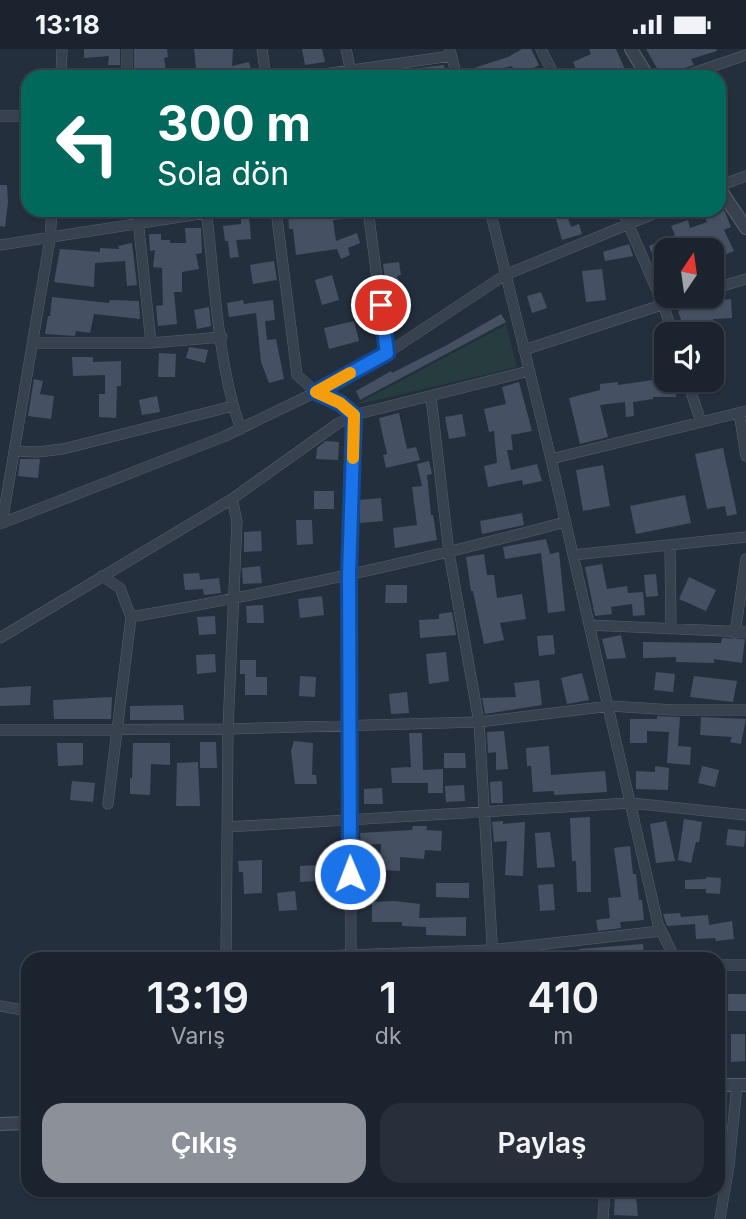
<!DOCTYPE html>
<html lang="tr">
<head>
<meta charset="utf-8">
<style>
	:root { --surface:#1b232e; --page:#282f3a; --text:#f1f3f6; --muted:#a0a4aa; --line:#39404a; --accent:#8c9099 }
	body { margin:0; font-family:Inter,sans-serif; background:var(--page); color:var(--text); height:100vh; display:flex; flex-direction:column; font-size:26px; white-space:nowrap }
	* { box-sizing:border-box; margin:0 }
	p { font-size:23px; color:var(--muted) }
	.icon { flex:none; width:38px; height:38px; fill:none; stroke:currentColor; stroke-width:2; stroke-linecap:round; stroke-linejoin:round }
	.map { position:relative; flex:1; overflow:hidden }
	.side { position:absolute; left:21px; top:903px; width:704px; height:245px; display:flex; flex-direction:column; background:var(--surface); border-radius:21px; box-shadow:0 2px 5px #0004,0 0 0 2px var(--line) }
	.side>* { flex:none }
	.banner { position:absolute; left:21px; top:21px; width:705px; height:147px; border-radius:21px; box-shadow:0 2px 5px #0004,0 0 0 2px var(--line); background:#00695c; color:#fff; overflow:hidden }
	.needle { width:46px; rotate:13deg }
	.controls { position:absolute; left:654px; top:189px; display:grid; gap:14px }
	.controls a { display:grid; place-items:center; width:70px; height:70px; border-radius:14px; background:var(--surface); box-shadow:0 2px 5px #0004,0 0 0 2px var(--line); font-size:35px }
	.pin { position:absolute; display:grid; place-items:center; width:60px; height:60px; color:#fff; margin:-30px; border:4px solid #fff; border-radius:50%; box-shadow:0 2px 7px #0007 }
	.me { position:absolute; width:77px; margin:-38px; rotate:359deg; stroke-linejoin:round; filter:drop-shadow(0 0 5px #0008) }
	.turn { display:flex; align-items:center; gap:24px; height:147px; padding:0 21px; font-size:32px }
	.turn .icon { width:91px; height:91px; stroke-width:2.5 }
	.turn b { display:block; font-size:49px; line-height:60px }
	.eta { display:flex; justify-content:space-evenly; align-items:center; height:119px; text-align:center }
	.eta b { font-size:42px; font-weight:600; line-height:49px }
	.cta { display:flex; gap:14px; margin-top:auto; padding:14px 21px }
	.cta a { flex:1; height:80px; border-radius:21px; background:var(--accent); color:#fff; font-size:28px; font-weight:600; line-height:80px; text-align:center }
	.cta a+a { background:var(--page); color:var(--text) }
	.status { display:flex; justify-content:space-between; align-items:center; height:49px; padding:0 35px; background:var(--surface); direction:ltr }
	.status svg { height:19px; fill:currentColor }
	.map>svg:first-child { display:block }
	.green { fill:#263c3f }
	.building { fill:#455162 }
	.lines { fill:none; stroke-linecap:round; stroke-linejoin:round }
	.minor-casing { stroke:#565f6c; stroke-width:11 }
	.tertiary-casing { stroke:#565f6c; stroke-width:14 }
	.minor { stroke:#38414e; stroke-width:10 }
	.tertiary { stroke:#38414e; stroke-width:12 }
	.route-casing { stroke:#114b97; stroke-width:18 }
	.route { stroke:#1a73e8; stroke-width:12 }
	.slow { stroke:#f59e0b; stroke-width:12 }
</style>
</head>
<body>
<div class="status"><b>13:18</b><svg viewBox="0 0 49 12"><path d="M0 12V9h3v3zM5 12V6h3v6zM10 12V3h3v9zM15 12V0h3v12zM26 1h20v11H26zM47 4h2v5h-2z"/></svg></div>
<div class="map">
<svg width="746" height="1170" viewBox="0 0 746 1170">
	<rect width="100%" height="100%" fill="#242f3e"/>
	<!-- green -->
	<path class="green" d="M506 276 517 318 355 356Z"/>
	<!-- building -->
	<path class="building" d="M84 0H120V16H108L109 7 84 9Z
		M134 0H167L168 8 164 9 167 28H150L149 26 134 28Z
		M194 0H233L232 17 249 13 253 28H197Z
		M302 0H322L325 13 305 16Z
		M522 0H531L539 16 517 28 512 17 494 21 496 28H470L468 21 508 8Z
		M589 0H616L627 25 620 28H604L599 19 579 27 573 13 591 5Z
		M646 0H716L717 2 691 10 694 16 678 21 674 28H662Z
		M444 16 446 26 436 28H404L403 21Z
		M0 136H7L8 153 5 178 0 177Z
		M719 159H722L725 163 731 178 724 181 734 202 712 211V201H690L689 199 682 201H667V209L656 214 649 197 675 186 671 177 688 171 690 179 707 173 704 166Z
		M340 161H356L357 169 333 171 336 192 357 184 360 194 348 199 350 206 341 210 337 200 296 206 293 180H289L288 164 305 163V166Z
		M567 166 571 178 579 175 582 185 562 191 556 170Z
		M249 167 251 190 236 191 239 208 230 209 228 192H225L223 177 241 175V168Z
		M185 179H201L202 204 196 205 199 220 182 223V243H174L177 275 158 277 156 257 163 256 162 219 153 218 155 201 150 202 149 185H161V191H170V194H186Z
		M132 194 137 236 127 237 125 212 95 214 94 238 54 233 60 200 100 203V199L119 200 118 197Z
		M629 195 633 207 605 212 603 203Z
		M274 212 277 231 253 235 250 216Z
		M399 213 401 226 397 227 404 252 388 257 383 215Z
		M602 220 606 251 586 253 582 222Z
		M332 226 339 251 322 256 315 231Z
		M541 243 547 259 532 264 527 247Z
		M52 248 109 254 110 251 139 252 140 270 94 265 90 284 76 282 75 287 45 285 48 267H50Z
		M708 248 709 252 731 250 732 269 713 270V285H686L678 262 695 256V250Z
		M243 251 244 255 273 251 275 271 265 272 267 291 276 290 284 330 269 334 261 313 256 264 229 268 227 254Z
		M209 258 211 277 197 280 194 261Z
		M501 265 506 273 360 351 356 342 391 322 392 324 447 296Z
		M354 272 359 292 329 300 324 279Z
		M189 298 208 301 205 314 186 309Z
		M159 304 176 305 175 328H158Z
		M72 308H93V313L121 312V337H117L116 369 99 368V345H105V326L73 327Z
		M667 329 680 331 682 341H676V348H653V350L633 353 634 367 626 368 625 353 600 356 608 388 580 395 569 349 600 341V335L618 333V336Z
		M34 330 43 332 40 345 54 347 51 370 28 367Z
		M519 333 532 382 511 386 513 401H507L511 421 537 415 542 432 523 436 522 431 488 438 484 417 497 414 494 382 489 383 484 360 506 355 502 338Z
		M157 347 160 363 142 366 139 351Z
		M399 364 407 400 416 398 420 411 386 419 383 406 387 405 379 369Z
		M462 365 466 387 449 390 445 368Z
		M326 392 339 393 338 411 316 410 317 399Z
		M723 399 737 465 727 467 725 457 707 460 695 405Z
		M20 410H40L38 429 18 427Z
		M429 412 432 425 427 426 431 466H433L437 491 395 499 393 479 417 476 412 438 422 437 417 415Z
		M603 416 610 457 583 462 576 421Z
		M314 442H334V460H314Z
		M685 446 691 474 636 485 630 457Z
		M381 449 383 472 360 474 359 451Z
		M522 464 524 476 482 485 480 472Z
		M296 471H312L313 495 297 496Z
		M261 482 262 502 244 503V483Z
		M546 490 550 505 559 503 565 562 548 564 541 504 505 510 503 498Z
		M484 505 487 526H494L497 549 522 545 526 570 500 574 504 591 484 595 473 542H471L466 508Z
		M602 515 607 540 627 537 628 544 643 543 645 566 633 567 632 555 611 558 612 565 595 567 585 518Z
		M260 517 262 534 243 535 242 519Z
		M199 524 200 531 219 529 221 544 204 546 203 540 185 541 183 525Z
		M656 525 658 547 646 548 644 526Z
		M689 528 716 541 706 562 679 550Z
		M386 536H407V554H385Z
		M322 547 324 566 300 569 298 550Z
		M263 556 264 574H247L246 557Z
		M452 563 456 586 420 589 419 571 439 570V565Z
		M215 567 216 585 199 586 197 568Z
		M553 586 555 605 539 607 537 587Z
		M621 586 626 609 607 610 602 590Z
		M722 589 745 590 742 614 714 610V614L676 613V608L643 609V593L721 594Z
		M446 603 449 632 429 635 426 605Z
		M215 605 216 623 197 625 196 606Z
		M240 611H256V628H267V646H245V625H240Z
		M656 623 675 625 673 643 654 641Z
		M582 624 589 651 567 655 561 629Z
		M300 627 316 628 315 648 299 647Z
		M694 627 737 632 733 653 690 648Z
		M539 631 542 656 485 665 482 649 516 648 514 634Z
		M31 637 30 656 0 657V639Z
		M407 643 409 664 391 665 389 645Z
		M112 648 111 670H54L53 651Z
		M183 656 184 671H130V657Z
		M657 667 680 668 678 697 691 698 690 716 667 714 669 683 647 682V694H630V670H657Z
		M701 668 746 670 741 695 730 693 732 688 700 686Z
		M504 682 508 720 496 721V703L488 704 487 683Z
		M409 684H422L423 721 443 720V744H428V734H392L391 719 411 718Z
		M294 692 313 694 312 726H316L317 735H295L291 702Z
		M200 693H216L217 719H200Z
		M57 694H83V716L58 717Z
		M133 694H170V716L151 715 150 746 130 745V729H132Z
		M549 697 551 726 605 722 607 743 554 746V742L533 743 531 717H527L526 699Z
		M444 704H465L466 719H444Z
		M198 713 200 757H176L177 714Z
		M655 717 669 719 668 741 636 740V722L655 723Z
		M702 717 719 721 715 738 698 734Z
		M72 732 95 734 93 753 70 751Z
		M502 732 503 754H491L490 733Z
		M464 736 465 752 446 753 445 737Z
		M382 739 383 755H364V740Z
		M590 768 591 843H577L576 812H572L570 769Z
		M684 770 702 773 699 793H696L691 814 678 811Z
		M503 772V775L525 773 523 827 505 826 507 792 494 793 492 773Z
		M666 772 675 812 656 814 650 775Z
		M413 777H427L426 781 442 782 441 802 425 801 424 810 400 808V822L380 821 381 795 361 796 360 784 412 781Z
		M728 780 746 782 744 798 726 796Z
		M550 783 555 818 537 819 535 784Z
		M630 797 633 825H636L639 851H642L644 871 620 873 621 879 598 882 596 871 610 869 608 849 621 848 614 799Z
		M262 811V844L244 845 243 823H239L238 812Z
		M320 812H338V828H317V832L300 833V817L319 816Z
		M706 828 721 829 720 845 706 844V840H685V831L706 830Z
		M436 834H469V849L436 848Z
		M553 835 555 861 540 862 538 836Z
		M295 842 297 861 279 862 277 844Z
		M394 852 420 855 419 869 466 868V887L426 886V878L402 877V873H372V853Z
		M680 864 681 868 708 866 709 876 732 872 734 890 716 892 715 889 696 890 695 875 667 877 663 865Z
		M643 895 644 910H581L579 900Z
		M728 945H746V962H728Z
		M731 985H745V1012L731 1013Z
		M615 1141H627V1148H636L638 1167 614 1166Z"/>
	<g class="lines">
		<!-- minor casing -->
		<g class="minor-casing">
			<path id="minor" d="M127 0V28
				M262 0 266 28
				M346 0 352 28
				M541 0 555 28
				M450 1 457 28
				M61 28 62 0
				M303 28 451 7
				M681 28 746 6
				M0 67H28
				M719 137 746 127
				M206 161C215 229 217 316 241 380
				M276 161 297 326 316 343 340 354 354 366 349 527 351 910
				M368 161 387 304
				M490 161 551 410 658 875 675 910
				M622 161 663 255 673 285
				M0 196 225 161
				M712 240 746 230
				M33 294H151L137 161
				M151 294 222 288
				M524 301 689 247
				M687 331 701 373
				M431 348 449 504 479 673 493 910
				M739 364 746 407
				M15 402 37 403 63 400 233 357
				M551 410 746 362
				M2 474 50 190 52 161
				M0 475 223 388 316 343 387 304 505 226 663 161
				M670 496 671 580
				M573 506 746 488
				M102 527 120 539 131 568 108 755
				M131 568C277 543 421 512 565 473
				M589 576 746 583
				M735 584 746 510
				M0 589 232 450 337 375 354 366 529 322
				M0 681 228 680 479 673 610 657 674 661H746
				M227 778 631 754 746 766
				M226 910 228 680 237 472 232 450
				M232 910 491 901 661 882
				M718 916H746
				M0 957 28 962
				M603 1170 605 1141
				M720 1170 729 1116 737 1036"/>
		</g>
		<!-- tertiary casing -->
		<g class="tertiary-casing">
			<path id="tertiary" d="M631 0 648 28
				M719 139 746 179
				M718 1036H746
				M0 1075 28 1074"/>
		</g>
		<!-- minor -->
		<use href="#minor" class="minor"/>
		<!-- tertiary -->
		<use href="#tertiary" class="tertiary"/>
	</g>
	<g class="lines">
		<!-- route casing -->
		<g class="route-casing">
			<path id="route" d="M350 825 349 527 354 366 340 354 316 343 387 304 381 256"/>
		</g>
		<!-- route -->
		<use href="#route" class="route"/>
		<!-- slow -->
		<path class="slow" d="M350 324 316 343 340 354 354 366 353 409"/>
	</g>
</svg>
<div class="controls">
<a><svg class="needle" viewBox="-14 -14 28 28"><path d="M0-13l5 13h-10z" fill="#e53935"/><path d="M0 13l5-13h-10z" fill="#a0a4aa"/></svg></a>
<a><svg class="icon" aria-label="sound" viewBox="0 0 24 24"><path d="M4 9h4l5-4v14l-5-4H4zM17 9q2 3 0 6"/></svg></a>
</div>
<div class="pin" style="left:381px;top:256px;background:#d93025"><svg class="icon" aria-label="arrive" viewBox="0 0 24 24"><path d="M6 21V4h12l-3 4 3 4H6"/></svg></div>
<svg class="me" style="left:350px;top:825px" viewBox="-20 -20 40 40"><circle r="17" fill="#1a73e8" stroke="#fff" stroke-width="3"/><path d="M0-11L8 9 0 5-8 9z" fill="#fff"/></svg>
<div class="banner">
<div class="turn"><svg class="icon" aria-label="left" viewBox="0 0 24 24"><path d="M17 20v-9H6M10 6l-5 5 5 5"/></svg><div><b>300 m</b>Sola dön</div></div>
</div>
<section class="side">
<div class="eta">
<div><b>13:19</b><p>Varış</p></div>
<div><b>1</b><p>dk</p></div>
<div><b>410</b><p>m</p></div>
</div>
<div class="cta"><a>Çıkış</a><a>Paylaş</a></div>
</section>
</div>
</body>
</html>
